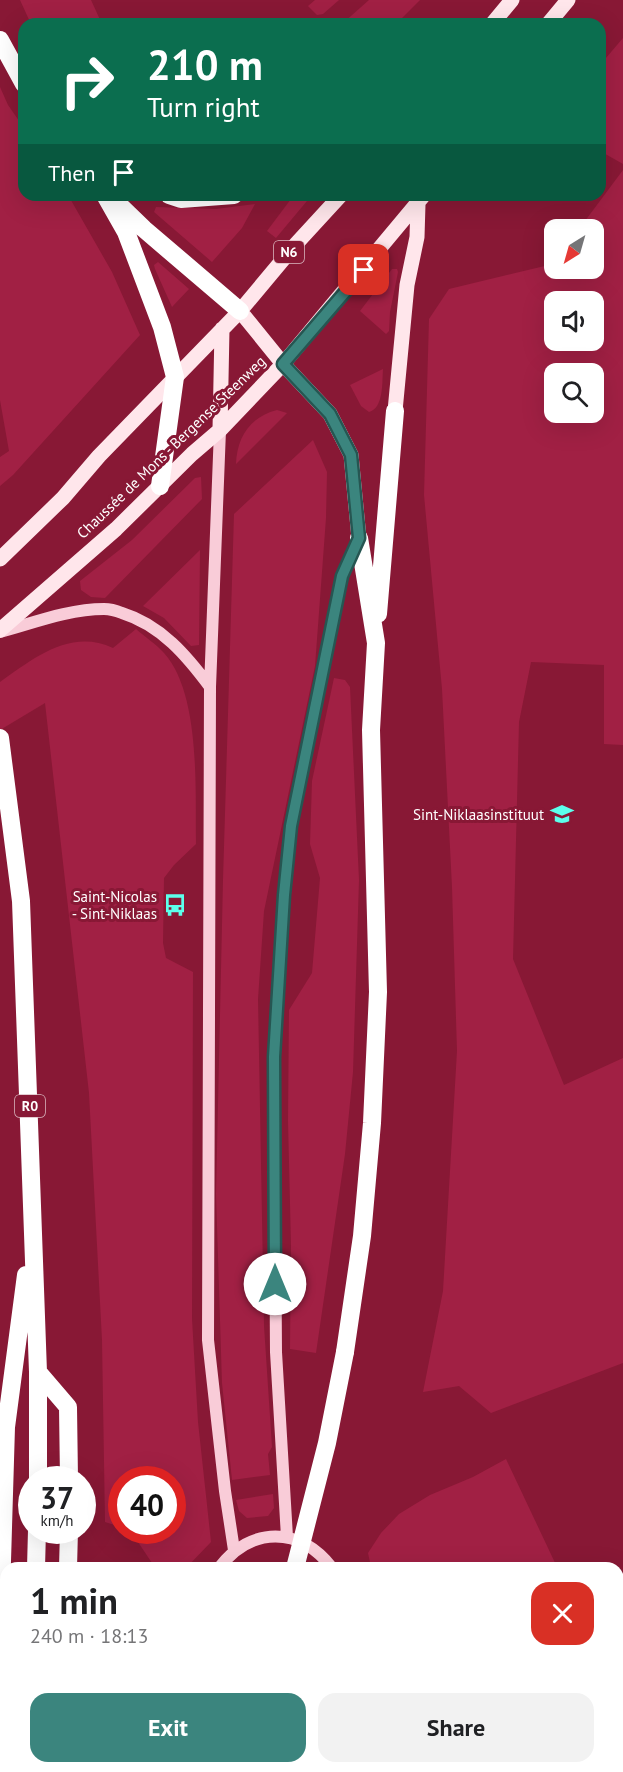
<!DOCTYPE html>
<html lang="en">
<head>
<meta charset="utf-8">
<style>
	:root { --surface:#fff; --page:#f2f2f2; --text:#202124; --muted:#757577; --accent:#3b857e }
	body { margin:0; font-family:"PT Sans",sans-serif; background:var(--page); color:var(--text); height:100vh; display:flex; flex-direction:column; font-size:22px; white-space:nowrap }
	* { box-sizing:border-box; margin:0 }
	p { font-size:20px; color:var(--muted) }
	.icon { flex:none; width:33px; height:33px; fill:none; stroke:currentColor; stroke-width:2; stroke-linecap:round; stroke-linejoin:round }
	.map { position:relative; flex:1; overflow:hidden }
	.sheet { position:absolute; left:0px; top:1562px; width:624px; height:212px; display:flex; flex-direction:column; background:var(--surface); border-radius:18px 18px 0 0; box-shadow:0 6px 24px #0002 }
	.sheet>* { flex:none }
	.banner { position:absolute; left:18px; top:18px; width:588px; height:183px; border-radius:18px; box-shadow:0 6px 24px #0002; background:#0b6e4f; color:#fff; overflow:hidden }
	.needle { width:39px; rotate:217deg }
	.fabs { position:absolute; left:544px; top:219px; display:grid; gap:12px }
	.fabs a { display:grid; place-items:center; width:60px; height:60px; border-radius:12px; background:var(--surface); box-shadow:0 6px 24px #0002; font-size:30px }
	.speed { position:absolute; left:18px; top:1466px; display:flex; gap:12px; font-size:30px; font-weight:700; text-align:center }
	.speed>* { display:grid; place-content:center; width:78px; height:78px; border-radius:50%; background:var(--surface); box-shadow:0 6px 24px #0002; line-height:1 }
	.speed small { font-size:15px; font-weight:400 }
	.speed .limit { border:9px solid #d22; background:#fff; color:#111 }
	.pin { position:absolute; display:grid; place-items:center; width:51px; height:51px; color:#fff; margin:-26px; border-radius:12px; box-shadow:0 3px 9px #0006 }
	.me { position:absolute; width:66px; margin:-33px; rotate:0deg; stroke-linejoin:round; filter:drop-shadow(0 0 4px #0008) }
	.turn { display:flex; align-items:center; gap:21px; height:126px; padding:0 30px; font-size:27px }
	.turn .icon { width:78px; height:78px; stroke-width:2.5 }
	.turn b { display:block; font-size:42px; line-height:51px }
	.then { display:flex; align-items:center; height:57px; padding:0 30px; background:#0003; gap:12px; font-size:22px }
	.round { display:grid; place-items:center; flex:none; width:63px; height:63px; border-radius:18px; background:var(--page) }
	.head { display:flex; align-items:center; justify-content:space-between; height:102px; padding:0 30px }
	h1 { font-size:36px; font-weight:700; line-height:45px }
	.button { display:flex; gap:12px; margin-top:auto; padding:12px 30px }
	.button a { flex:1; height:69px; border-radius:18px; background:var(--accent); color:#fff; font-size:24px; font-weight:700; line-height:69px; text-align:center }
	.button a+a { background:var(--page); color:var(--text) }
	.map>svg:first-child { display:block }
	.green { fill:#a12044; fill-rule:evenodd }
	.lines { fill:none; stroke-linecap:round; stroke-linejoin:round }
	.secondary { stroke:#f9ccd8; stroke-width:12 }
	.primary { stroke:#ffe6eb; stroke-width:15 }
	.highway { stroke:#fff; stroke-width:18 }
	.highway-bridge { stroke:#fff; stroke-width:18 }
	.route-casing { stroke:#265652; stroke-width:15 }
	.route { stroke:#3b857e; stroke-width:10 }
	.labels { text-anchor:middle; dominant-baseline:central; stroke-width:6; stroke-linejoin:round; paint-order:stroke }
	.shield { fill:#881835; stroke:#dbbac2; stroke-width:1.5 }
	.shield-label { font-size:14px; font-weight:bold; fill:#fff }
	.street-label { font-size:15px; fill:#fff; stroke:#881835 }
	.poi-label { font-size:15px; fill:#fff; stroke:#881835; text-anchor:end }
</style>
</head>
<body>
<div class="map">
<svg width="623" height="1772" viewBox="0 0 623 1772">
	<rect width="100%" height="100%" fill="#881835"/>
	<!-- green -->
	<path class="green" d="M20 0H91L102 24H31Z
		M315 0H339L323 14 317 15 308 6Z
		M369 0H420L396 24H342Z
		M623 38V164L600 151V65Z
		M0 87 8 105 24 128V195H68L112 272 140 335 13 475 0 486V457L9 451 0 400Z
		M623 170V745L604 744V665L531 662 519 722 513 959 564 1085 623 1058V1363L491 1413 459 1386 423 1392 443 1291 457 1051 452 887 442 689 424 495 429 319 449 289 553 264 555 261V268H594V230L579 229ZM555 302H594V340H555ZM555 374H594V412H555Z
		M294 195H312L276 238 267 231Z
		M255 204 242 228 212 262 154 212 156 207 216 209Z
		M158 262 189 289 172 307 155 269 154 265Z
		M392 269H397L398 272 390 312 389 331 386 334 360 311Z
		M383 369C382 382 384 408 369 412L361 406 350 385Z
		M277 410 287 413 236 464C237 437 250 417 277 410Z
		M313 440 327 472 326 518 315 666 264 911 258 999 264 1326 272 1447 268 1454 270 1475 232 1480 222 1383 216 1194 223 880 234 514Z
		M201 477 202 499 105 598 91 597 81 590 80 581 132 540 195 478Z
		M200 550 199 645 191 646 164 618 143 606Z
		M136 629C145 637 156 644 164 653 201 694 195 791 196 844L174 865 164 878 163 943 166 958 193 972 192 1319 198 1422 211 1542 187 1567 152 1563 130 1530H172V1479H122L121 1527 105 1522 102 1340 89 1093 45 703 0 730V682C33 659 70 628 113 648Z
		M334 678 345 680 350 687 359 880 353 1072 345 1154 316 1353 290 1349 291 1245 288 1121 289 1010 312 973 320 878 310 844 312 781Z
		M506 1459 557 1567H371L368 1553 381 1533 399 1514 430 1495 473 1477Z
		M273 1494 274 1508 268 1516 247 1518 239 1511 236 1500Z
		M300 1767H345L347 1772H302Z
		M387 1767H465L467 1772H389Z"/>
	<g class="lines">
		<!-- secondary -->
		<path class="secondary" d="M220 430 210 687 208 1340 225 1491 234 1550
			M0 632C33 623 69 609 104 609 110 609 117 611 122 613 161 625 187 656 210 687
			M287 1537 276 1352 274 1057 284 895 291 826 342 576 358 539
			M219 1568C251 1526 300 1526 332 1568
			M289 1767 291 1772
			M358 1767 360 1772"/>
		<!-- primary -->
		<path class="primary" d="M492 24 512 0
			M548 24 568 0
			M240 311 283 364 330 414 351 455 359 538
			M395 411 407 285 417 237 418 204
			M220 430 222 329
			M0 559 63 498 99 456 240 311 296 244 341 195
			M0 630 116 529 192 454 220 430 283 364 424 195"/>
		<!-- highway -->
		<path class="highway" d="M0 40 24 84
			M105 195 126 232 162 327 175 377 160 486
			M169 195 181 199 234 195
			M115 201 144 229 240 311
			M378 614 395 411
			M0 738 21 901 38 1372V1479
			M345 1352 362 1236 372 1123 378 992 371 730 376 643 359 538
			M38 1372 68 1407 69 1479
			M36 1568 37 1530
			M68 1568 69 1530
			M0 1628 6 1427 26 1275
			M33 1772V1767
			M66 1772V1767
			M236 1772 237 1767"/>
		<!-- highway-bridge -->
		<path class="highway-bridge" d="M295 1568 327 1443 345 1352"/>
	</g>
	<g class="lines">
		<!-- route casing -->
		<g class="route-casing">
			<path id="route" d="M275 1284 274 1057 284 895 291 826 342 576 359 538 351 455 330 414 283 364 364 270"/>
		</g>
		<!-- route -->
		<use href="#route" class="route"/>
	</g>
	<!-- icons -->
	<defs>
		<g id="school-bare" transform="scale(1.8)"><path d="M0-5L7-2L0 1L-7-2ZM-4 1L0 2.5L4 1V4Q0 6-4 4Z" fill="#5cffec" stroke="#881835" stroke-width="2.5" paint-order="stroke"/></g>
		<g id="bus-bare" transform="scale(1.8)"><path d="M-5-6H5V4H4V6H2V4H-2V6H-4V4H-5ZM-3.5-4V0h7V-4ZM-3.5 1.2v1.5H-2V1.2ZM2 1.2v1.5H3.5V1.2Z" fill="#5cffec" stroke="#881835" stroke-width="2.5" paint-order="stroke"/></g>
	</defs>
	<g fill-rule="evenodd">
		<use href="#school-bare" x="562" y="814"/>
		<use href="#bus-bare" x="175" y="905"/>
	</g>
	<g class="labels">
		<!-- shield labels -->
		<g class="shield">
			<rect x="274" y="241" width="30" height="22" rx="4.5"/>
			<rect x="15" y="1095" width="30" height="22" rx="4.5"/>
		</g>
		<g class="shield-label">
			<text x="289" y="252">N6</text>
			<text x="30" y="1106">R0</text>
		</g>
		<!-- street labels -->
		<g class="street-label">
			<text transform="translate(171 447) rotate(-44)">Chaussée de Mons - Bergense Steenweg</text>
		</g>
		<!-- poi labels -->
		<g class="poi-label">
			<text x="544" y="814">Sint-Niklaasinstituut</text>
			<text x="157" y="896">Saint-Nicolas<tspan x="157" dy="17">- Sint-Niklaas</tspan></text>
		</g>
	</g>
</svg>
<div class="fabs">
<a><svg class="needle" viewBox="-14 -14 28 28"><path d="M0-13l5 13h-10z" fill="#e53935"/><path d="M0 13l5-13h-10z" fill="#757577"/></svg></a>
<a><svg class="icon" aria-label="sound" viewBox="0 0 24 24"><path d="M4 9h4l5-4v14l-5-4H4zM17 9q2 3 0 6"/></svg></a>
<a><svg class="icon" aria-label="search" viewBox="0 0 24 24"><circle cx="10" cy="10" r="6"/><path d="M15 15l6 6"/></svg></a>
</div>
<div class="speed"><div>37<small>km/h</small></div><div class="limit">40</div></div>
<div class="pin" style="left:364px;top:270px;background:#d93025"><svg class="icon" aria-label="arrive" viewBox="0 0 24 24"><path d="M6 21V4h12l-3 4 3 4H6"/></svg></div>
<svg class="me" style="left:275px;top:1284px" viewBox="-20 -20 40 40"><circle r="19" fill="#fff"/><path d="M0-13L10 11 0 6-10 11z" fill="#3b857e"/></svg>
<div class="banner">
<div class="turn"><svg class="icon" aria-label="right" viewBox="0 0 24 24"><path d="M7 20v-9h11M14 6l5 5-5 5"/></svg><div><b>210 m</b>Turn right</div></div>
<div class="then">Then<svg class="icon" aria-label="arrive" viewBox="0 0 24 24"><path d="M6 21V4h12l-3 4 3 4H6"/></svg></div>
</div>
<section class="sheet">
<div class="head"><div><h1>1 min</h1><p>240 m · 18:13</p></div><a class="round" style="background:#d93025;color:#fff"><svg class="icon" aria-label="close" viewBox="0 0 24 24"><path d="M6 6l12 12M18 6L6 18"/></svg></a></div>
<div class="button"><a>Exit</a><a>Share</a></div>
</section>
</div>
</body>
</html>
